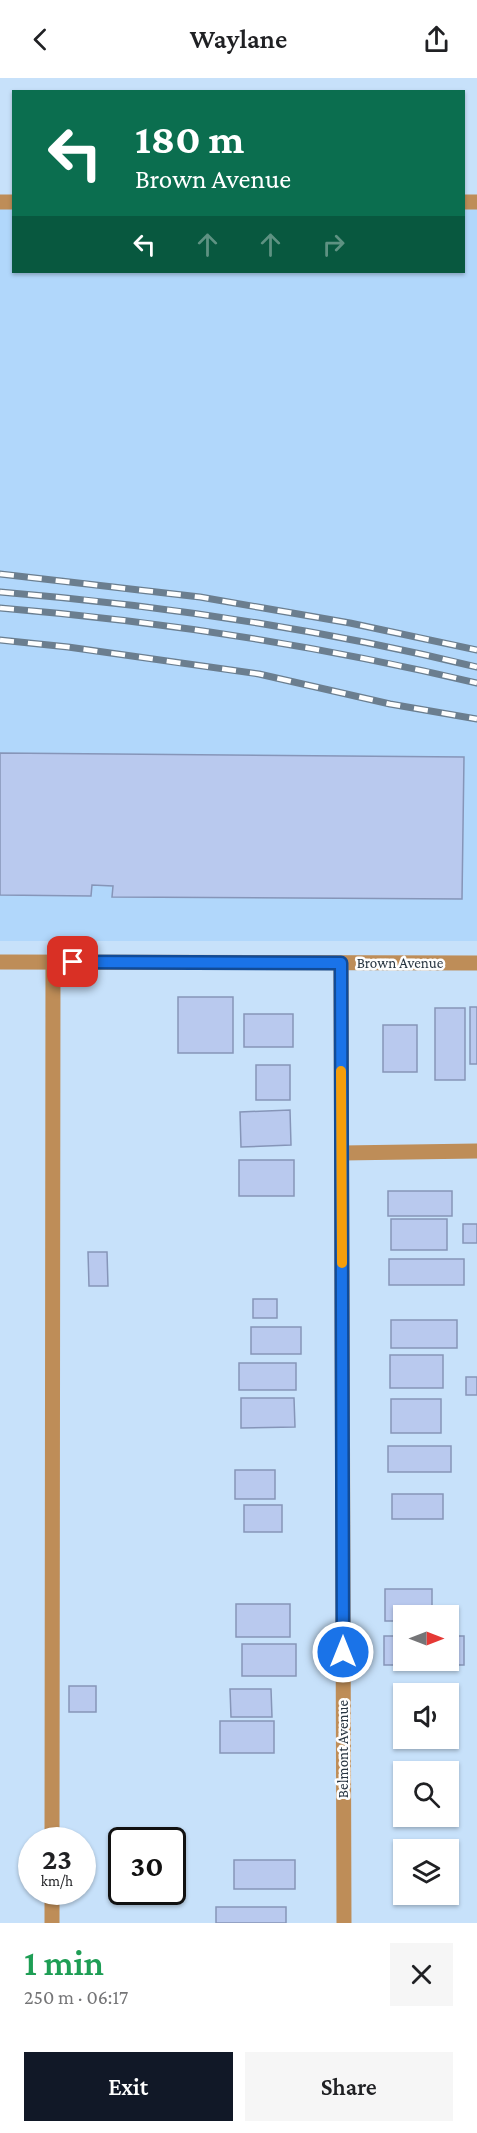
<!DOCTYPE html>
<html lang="en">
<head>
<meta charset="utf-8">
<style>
	:root { --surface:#fff; --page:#f6f6f6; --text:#202124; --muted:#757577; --accent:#111827 }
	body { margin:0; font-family:"Crimson Pro",serif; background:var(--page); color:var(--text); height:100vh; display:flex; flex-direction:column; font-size:22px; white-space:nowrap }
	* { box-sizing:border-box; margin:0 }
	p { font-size:20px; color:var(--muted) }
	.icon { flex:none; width:33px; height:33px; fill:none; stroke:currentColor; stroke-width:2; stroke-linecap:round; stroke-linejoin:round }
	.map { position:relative; height:1845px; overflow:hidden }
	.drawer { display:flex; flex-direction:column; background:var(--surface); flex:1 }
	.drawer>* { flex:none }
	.top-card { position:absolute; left:12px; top:12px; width:453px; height:183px; border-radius:0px; box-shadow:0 2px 4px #0004; background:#0b6e4f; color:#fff; overflow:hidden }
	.needle { width:39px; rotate:90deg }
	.tools { position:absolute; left:393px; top:1527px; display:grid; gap:12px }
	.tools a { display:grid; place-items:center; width:66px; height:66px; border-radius:0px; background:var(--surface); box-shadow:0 2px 4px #0004; font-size:30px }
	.speed { position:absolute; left:18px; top:1749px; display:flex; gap:12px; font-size:30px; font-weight:700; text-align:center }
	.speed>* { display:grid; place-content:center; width:78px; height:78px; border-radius:50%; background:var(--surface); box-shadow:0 2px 4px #0004; line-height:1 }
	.speed small { font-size:15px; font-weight:400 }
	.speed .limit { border:3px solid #111; border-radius:9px; background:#fff; color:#111 }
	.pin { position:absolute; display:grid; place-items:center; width:51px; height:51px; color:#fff; margin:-26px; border-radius:12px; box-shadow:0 3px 9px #0006 }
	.me { position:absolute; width:66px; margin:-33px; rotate:0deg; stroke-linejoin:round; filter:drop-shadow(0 0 4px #0008) }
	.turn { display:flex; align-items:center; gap:21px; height:126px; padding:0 24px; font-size:27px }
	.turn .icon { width:78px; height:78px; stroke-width:2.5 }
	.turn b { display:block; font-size:42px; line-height:51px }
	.lanes { display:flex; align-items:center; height:57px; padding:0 24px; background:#0003; justify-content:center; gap:30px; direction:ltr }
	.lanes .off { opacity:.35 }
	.round { display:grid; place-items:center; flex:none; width:63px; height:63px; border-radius:0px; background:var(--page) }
	.headline { display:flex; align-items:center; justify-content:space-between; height:102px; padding:0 24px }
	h1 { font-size:36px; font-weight:600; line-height:45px; color:#1e9e55 }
	.cta { display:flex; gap:12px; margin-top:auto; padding:12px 24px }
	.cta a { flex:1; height:69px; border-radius:0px; background:var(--accent); color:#fff; font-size:24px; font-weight:600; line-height:69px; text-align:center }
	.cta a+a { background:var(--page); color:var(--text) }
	header { display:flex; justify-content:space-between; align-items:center; height:78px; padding:0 24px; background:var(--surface); font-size:27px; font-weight:600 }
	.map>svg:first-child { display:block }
	.built { fill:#b1d7fb }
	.building { fill:#b9c9ee; stroke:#8695b8; stroke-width:1.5 }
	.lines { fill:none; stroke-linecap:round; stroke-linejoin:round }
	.service { stroke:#be8d58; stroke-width:15 }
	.minor { stroke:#be8d58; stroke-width:15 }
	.rail-casing { stroke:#6b7e8f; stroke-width:7 }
	.rail { stroke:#fefefe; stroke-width:4.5; stroke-dasharray:14; stroke-linecap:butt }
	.route-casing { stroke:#114b97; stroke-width:15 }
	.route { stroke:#1a73e8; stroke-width:10 }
	.slow { stroke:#f59e0b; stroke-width:10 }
	.labels { text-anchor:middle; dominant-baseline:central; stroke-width:5; stroke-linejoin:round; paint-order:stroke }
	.street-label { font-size:15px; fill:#283541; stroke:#fefefe }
</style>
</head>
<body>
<header><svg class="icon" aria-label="back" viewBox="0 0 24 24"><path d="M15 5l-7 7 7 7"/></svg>Waylane<svg class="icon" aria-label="share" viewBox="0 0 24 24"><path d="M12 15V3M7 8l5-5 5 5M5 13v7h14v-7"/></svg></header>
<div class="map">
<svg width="477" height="1845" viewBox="0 0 477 1845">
	<rect width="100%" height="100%" fill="#c7e1fa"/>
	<!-- built -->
	<path class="built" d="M0 126H13L14 194H464V126H477V863H0Z"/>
	<!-- building -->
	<path class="building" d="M0 675 464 679 462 821 112 819 113 808 92 807 91 818 0 817Z
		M178 919H233V975H178Z
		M470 929H477V986H470Z
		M435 930H465V1002H435Z
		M244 936H293V969H244Z
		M383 947H417V994H383Z
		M256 987H290V1022H256Z
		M290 1032 291 1067 241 1069 240 1034Z
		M239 1082H294V1118H239Z
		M388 1113H452V1138H388Z
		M391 1141H447V1172H391Z
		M463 1146H477V1165H463Z
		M88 1174H107L108 1208H89Z
		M389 1181H464V1207H389Z
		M253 1221H277V1240H253Z
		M391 1242H457V1270H391Z
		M251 1249H301V1276H251Z
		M390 1277H443V1310H390Z
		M239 1285H296V1312H239Z
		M466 1299H477V1317H466Z
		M241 1320H294L295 1349 241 1350Z
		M391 1321H441V1355H391Z
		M388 1368H451V1394H388Z
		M235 1392H275V1421H235Z
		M392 1416H443V1441H392Z
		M244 1427H282V1454H244Z
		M385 1511H432V1538H404V1543H385Z
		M236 1526H290V1559H236Z
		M384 1558H404V1582H448V1558H464V1587H384Z
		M242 1566H296V1598H242Z
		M69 1608H96V1634H69Z
		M230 1611H271L272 1639H231Z
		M220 1643H274V1675H220Z
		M234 1782H295V1811H234Z
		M216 1829H286V1845H216Z"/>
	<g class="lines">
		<!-- service -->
		<path class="service" d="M342 1075 477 1073
			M52 1762 53 884
			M52 1814V1845"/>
		<!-- minor -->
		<path class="minor" d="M0 124H14
			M464 124H477
			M0 884 477 885
			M341 885 344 1845"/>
		<!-- rail casing -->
		<g class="rail-casing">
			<path id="rail" d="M0 496 200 519 350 545 477 572
				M0 514C160 527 320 551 477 589
				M0 530C161 543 320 568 477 605
				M0 562 68 569 259 596 390 626 477 641"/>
		</g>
		<!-- rail -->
		<use href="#rail" class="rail"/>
	</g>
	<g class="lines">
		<!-- route casing -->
		<g class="route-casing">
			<path id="route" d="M73 884 341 885 343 1574"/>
		</g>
		<!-- route -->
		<use href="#route" class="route"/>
		<!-- slow -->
		<path class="slow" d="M341 993 342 1185"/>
	</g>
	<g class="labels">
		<!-- street labels -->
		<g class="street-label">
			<text x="400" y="885">Brown Avenue</text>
			<text transform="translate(343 1671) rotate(-90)">Belmont Avenue</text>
		</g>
	</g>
</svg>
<div class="tools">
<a><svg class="needle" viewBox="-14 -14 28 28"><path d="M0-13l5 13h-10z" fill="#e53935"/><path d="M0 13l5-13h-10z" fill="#757577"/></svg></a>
<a><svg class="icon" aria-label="sound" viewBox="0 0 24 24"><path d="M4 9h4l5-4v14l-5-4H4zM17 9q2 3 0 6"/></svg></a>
<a><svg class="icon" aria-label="search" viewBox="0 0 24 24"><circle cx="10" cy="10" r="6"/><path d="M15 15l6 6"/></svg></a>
<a><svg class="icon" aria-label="layers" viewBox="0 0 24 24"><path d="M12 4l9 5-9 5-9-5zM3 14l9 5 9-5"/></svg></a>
</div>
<div class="speed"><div>23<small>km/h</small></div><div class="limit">30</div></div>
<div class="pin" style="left:73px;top:884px;background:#d93025"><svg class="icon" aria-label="arrive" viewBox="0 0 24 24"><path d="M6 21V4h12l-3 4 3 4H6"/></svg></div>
<svg class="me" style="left:343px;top:1574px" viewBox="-20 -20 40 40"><circle r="17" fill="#1a73e8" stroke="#fff" stroke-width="3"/><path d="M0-11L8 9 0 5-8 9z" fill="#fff"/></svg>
<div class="top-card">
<div class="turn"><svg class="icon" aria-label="left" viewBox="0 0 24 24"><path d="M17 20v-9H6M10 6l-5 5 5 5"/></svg><div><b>180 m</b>Brown Avenue</div></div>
<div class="lanes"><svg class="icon" aria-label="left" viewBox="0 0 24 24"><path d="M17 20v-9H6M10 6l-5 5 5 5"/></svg><svg class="icon off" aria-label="ahead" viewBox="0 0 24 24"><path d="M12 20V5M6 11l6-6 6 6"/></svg><svg class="icon off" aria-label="ahead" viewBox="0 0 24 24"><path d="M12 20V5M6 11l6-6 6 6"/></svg><svg class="icon off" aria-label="right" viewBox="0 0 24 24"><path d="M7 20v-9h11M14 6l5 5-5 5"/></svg></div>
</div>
</div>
<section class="drawer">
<div class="headline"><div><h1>1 min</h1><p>250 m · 06:17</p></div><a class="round"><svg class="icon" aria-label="close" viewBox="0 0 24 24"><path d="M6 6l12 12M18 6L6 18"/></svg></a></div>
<div class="cta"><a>Exit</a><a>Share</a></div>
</section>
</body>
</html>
